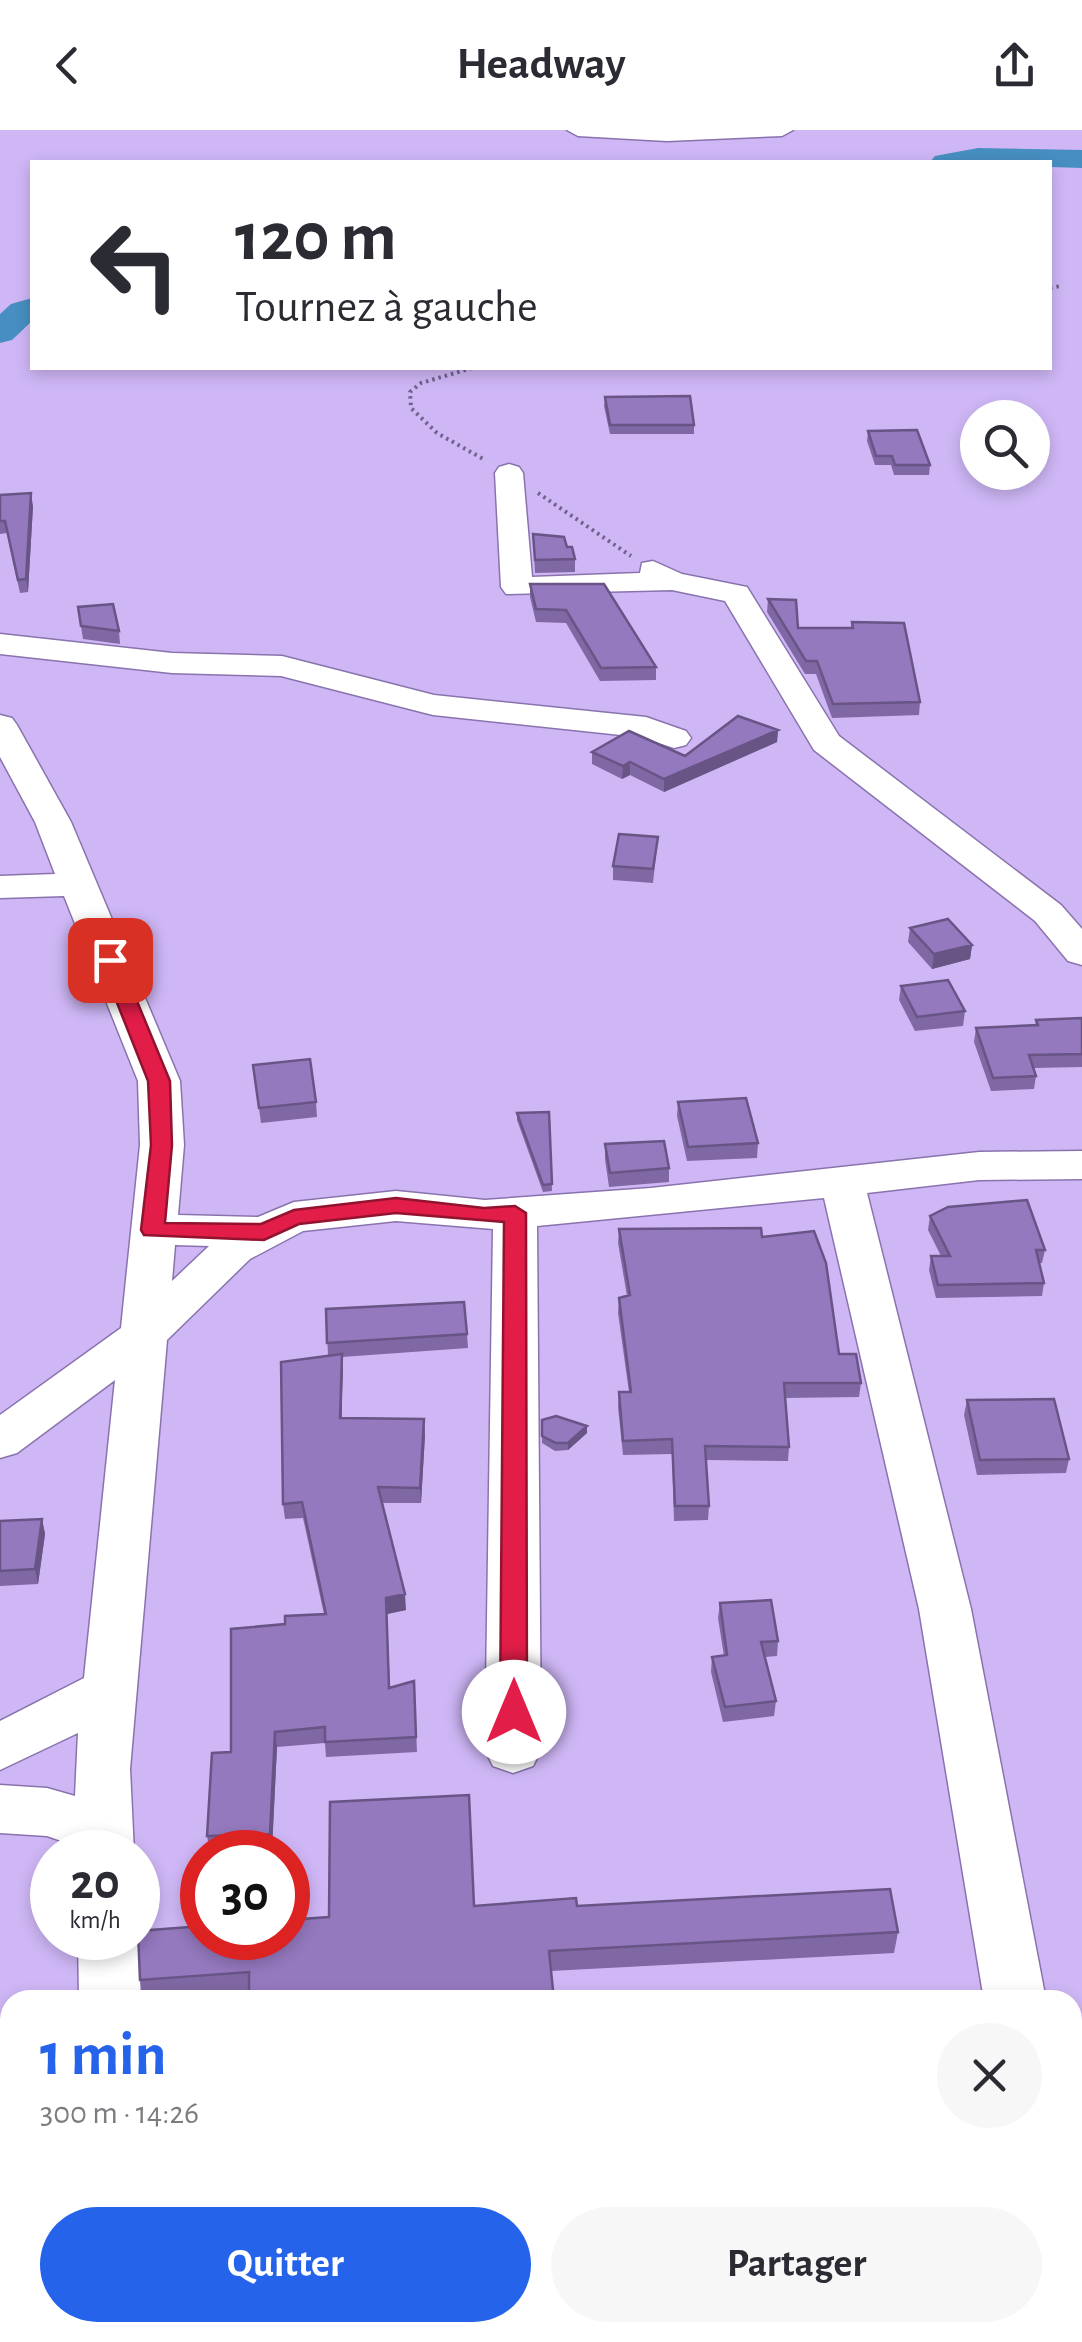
<!DOCTYPE html>
<html lang="fr">
<head>
<meta charset="utf-8">
<style>
	:root { --surface:#fff; --page:#f7f7f7; --text:#2b2b33; --muted:#7c7c81; --accent:#2563eb }
	body { margin:0; font-family:"Alegreya Sans",sans-serif; background:var(--page); color:var(--text); height:100vh; display:flex; flex-direction:column; font-size:38px; white-space:nowrap }
	* { box-sizing:border-box; margin:0 }
	p { font-size:32px; color:var(--muted) }
	.icon { flex:none; width:55px; height:55px; fill:none; stroke:currentColor; stroke-width:2; stroke-linecap:round; stroke-linejoin:round }
	.map { position:relative; flex:1; overflow:hidden }
	.drawer { position:absolute; left:0px; top:1860px; width:1082px; height:352px; display:flex; flex-direction:column; background:var(--surface); border-radius:30px 30px 0 0; box-shadow:0 5px 15px #0003 }
	.drawer>* { flex:none }
	.guide { position:absolute; left:30px; top:30px; width:1022px; height:210px; border-radius:0px; box-shadow:0 5px 15px #0003; background:#fff; color:var(--text); overflow:hidden }
	.buttons { position:absolute; left:960px; top:270px; display:grid; gap:20px }
	.buttons a { display:grid; place-items:center; width:90px; height:90px; border-radius:50%; background:var(--surface); box-shadow:0 5px 15px #0003; font-size:50px }
	.speed { position:absolute; left:30px; top:1700px; display:flex; gap:20px; font-size:50px; font-weight:700; text-align:center }
	.speed>* { display:grid; place-content:center; width:130px; height:130px; border-radius:50%; background:var(--surface); box-shadow:0 5px 15px #0003; line-height:1 }
	.speed small { font-size:25px; font-weight:400 }
	.speed .limit { border:15px solid #d22; background:#fff; color:#111 }
	.pin { position:absolute; display:grid; place-items:center; width:85px; height:85px; color:#fff; margin:-42px; border-radius:20px; box-shadow:0 5px 15px #0006 }
	.me { position:absolute; width:110px; margin:-55px; rotate:0deg; stroke-linejoin:round; filter:drop-shadow(0 0 8px #0008) }
	.turn { display:flex; align-items:center; gap:35px; height:210px; padding:0 40px; font-size:45px }
	.turn .icon { width:130px; height:130px; stroke-width:2.5 }
	.turn b { display:block; font-size:70px; line-height:85px }
	.round { display:grid; place-items:center; flex:none; width:105px; height:105px; border-radius:52px; background:var(--page) }
	.summary { display:flex; align-items:center; justify-content:space-between; height:170px; padding:0 40px }
	h1 { font-size:60px; font-weight:700; line-height:75px; color:var(--accent) }
	.primary-button { display:flex; gap:20px; margin-top:auto; padding:20px 40px }
	.primary-button a { flex:1; height:115px; border-radius:60px; background:var(--accent); color:#fff; font-size:40px; font-weight:700; line-height:115px; text-align:center }
	.primary-button a+a { background:var(--page); color:var(--text) }
	header { display:flex; justify-content:space-between; align-items:center; height:130px; padding:0 40px; background:var(--surface); font-size:45px; font-weight:700 }
	.map>svg:first-child { display:block }
	.lines { fill:none; stroke-linecap:round; stroke-linejoin:round }
	.river { fill:#478fc2; fill-rule:evenodd }
	.minor-casing { stroke:#8973ad; stroke-width:3 }
	.path { stroke:#73628c; stroke-width:4; stroke-dasharray:2.5 4; stroke-linecap:butt }
	.minor { fill:#fff; fill-rule:evenodd }
	.wall { fill:#8068a4 }
	.shaded-wall { fill:#685586 }
	.building { fill:#9579bf; stroke:#685586; stroke-width:2.5 }
	.route { fill:#e11d48; stroke:#92132f; stroke-width:2.5 }
</style>
</head>
<body>
<header><svg class="icon" aria-label="back" viewBox="0 0 24 24"><path d="M15 5l-7 7 7 7"/></svg>Headway<svg class="icon" aria-label="share" viewBox="0 0 24 24"><path d="M12 15V3M7 8l5-5 5 5M5 13v7h14v-7"/></svg></header>
<div class="map">
<svg width="1082" height="2212" viewBox="0 0 1082 2212">
	<rect width="100%" height="100%" fill="#cfb7f6"/>
	<g class="lines">
		<!-- river -->
		<path class="river" d="M978 18 1082 20V38L1050 37V32H930L935 26Z
			M32 168V191L12 210 0 213V184L11 174Z"/>
		<!-- minor casing -->
		<g class="minor-casing">
			<path id="minor" d="M567 0H793L782 6 667 11 578 6Z
				M509 334 519 337 523 343 532 447 640 443 642 433 653 431 682 444 747 457 839 606 1061 775 1082 799V835L1068 831 1035 791 814 620 725 471 672 460 506 464 501 457 495 343 499 337Z
				M0 504 172 523 282 526 434 565 646 587 686 601 691 608 686 615 674 618 640 607 433 585 281 546 172 543 0 524Z
				M0 585 12 588 17 595 71 692 180 951 184 1015 178 1085 258 1087 294 1072 396 1061 485 1070 651 1058 979 1022 1082 1021V1049L979 1050 867 1063 971 1479 1046 1870H984L919 1479 824 1068 537 1096 541 1620 533 1636 513 1643 493 1636 485 1620 493 1099 396 1091 303 1101 250 1129 167 1210 130 1639 134 1722H76V1716L47 1706 0 1703V1655L47 1658 75 1666 78 1603 0 1640V1591L84 1548 115 1250 17 1323 0 1328V1285L121 1198 140 1015 138 951 64 766 0 768V746L55 744 35 692 0 627ZM175 1115 209 1116 172 1151Z
				M78 1808 138 1807 141 1870H79Z
				M1072 2179 1082 2212H1015L1014 2202H1072Z
				M148 2202H216L220 2212H152Z"/>
		</g>
		<!-- path -->
		<path class="path" d="M1050 158 1061 156
			M472 238 421 253 410 262 411 278 437 303 485 330
			M538 363 631 426"/>
		<!-- minor -->
		<use href="#minor" class="minor"/>
	</g>
	<!-- wall -->
	<path class="wall" d="M605 267 694 295V304H610L604 276Z
		M868 301 930 335 929 345H894L891 335H875L867 311Z
		M0 365 33 376 28 462 20 463 7 403 0 404Z
		M533 404 567 417 575 429V442L535 443Z
		M530 454 656 537V550L600 551 566 493 536 492 530 467Z
		M768 469 798 498H851L852 492 920 572 919 585 832 588 816 544H805L767 482Z
		M78 477 119 501 120 514 83 509Z
		M778 600 777 612 664 662 630 645 622 649 592 634V622L685 626Z
		M658 707 653 753 613 750V736Z
		M910 798 972 815 970 829 932 839 908 812Z
		M901 856 965 881 963 896 915 901 899 870Z
		M1082 888V937L1034 938 1036 946 1034 959 991 961 974 912 976 898 1035 896 1036 890Z
		M253 935 316 972 317 987 261 993Z
		M678 972 758 1013 757 1028 687 1031 677 986Z
		M549 982 552 1061 543 1062 517 990V983Z
		M605 1014 669 1038V1052L609 1057 605 1029Z
		M930 1086 1045 1120 1042 1133H1039L1044 1153 1042 1166 936 1168 929 1140 931 1126H941L928 1100Z
		M619 1099 762 1107 839 1224 861 1253 859 1267 785 1268 789 1317 788 1331 706 1330 709 1376 708 1390 674 1391 672 1324 623 1325 618 1277 619 1262H629L618 1183 619 1168 627 1166 618 1113Z
		M326 1179 467 1204 468 1218 342 1227V1288L425 1305 421 1373H382L406 1480 387 1484 390 1558 414 1551 417 1622 326 1627 325 1613 277 1617 272 1719 210 1721 207 1706 231 1622 285 1494 324 1484 303 1388 285 1389 283 1374 328 1226Z
		M967 1270 1069 1329 1066 1343 977 1345 964 1285Z
		M542 1290 587 1303 568 1320 555 1321 542 1313Z
		M42 1389 45 1404 38 1454 0 1456V1391Z
		M720 1473 778 1511 777 1526 765 1527 776 1571 774 1586 723 1592 711 1542 712 1527 724 1526 718 1488Z
		M474 1776H577L898 1802 894 1823 551 1841 144 1870 140 1850Z
		M1081 2168H1082V2212H1049L1052 2203 1082 2202 1077 2181Z"/>
	<!-- shaded-wall -->
	<path class="shaded-wall" d="M31 363 33 376 28 462 26 449Z
		M778 600 777 612 664 662V649Z
		M630 632V645L622 649 623 636Z
		M972 815 970 829 932 839 934 824Z
		M342 1224 343 1240 341 1304 340 1288Z
		M424 1289 425 1305 421 1373 420 1358Z
		M587 1296V1303L568 1320V1313Z
		M42 1389 45 1404 38 1454 35 1439Z
		M405 1464 406 1480 387 1484 386 1468Z
		M275 1602 277 1617 272 1719 270 1704Z
		M10 2193V2202H40L25 2212H0V2199Z"/>
	<!-- building -->
	<path class="building" d="M690 266 694 295H610L605 267Z
		M917 300 930 335H895L892 326H876L868 301Z
		M31 363 26 449 18 450 5 391H0V365Z
		M533 404 564 407 567 417H572L575 429 535 430Z
		M530 454H604L656 537 601 538 566 480 536 479Z
		M768 469 796 470 798 498H853L852 492 904 493 920 572 833 574 817 531H806Z
		M113 474 119 501 81 496 78 477Z
		M738 586 778 600 664 649 630 632 623 636 592 622 629 601 685 626Z
		M619 704 658 707 653 739 613 736Z
		M948 789 972 815 934 824 910 798Z
		M948 850 965 881 917 887 901 856Z
		M1082 888V924L1029 925 1036 946 993 948 976 898 1038 895 1036 890Z
		M310 929 316 972 259 978 253 935Z
		M746 968 758 1013 688 1017 678 972Z
		M549 982 552 1054 543 1055 517 983Z
		M664 1011 669 1038 610 1043 605 1014Z
		M1027 1070 1045 1120H1036L1044 1153 938 1155 931 1126H950L930 1086 948 1077Z
		M761 1098 762 1107 814 1101 826 1133 839 1224H856L861 1253H784L789 1317 705 1316 709 1376H675L672 1309 623 1311 619 1262H631L619 1168 630 1165 619 1099Z
		M464 1172 467 1204 327 1213 326 1179Z
		M342 1224 340 1288 424 1289 420 1358 378 1357 405 1464 386 1468 389 1558 414 1551 416 1607 325 1612V1597L275 1602 270 1704 207 1706 212 1623 231 1622V1499L285 1494V1486L326 1484 302 1372 283 1374 281 1232Z
		M1054 1269 1069 1329 980 1330 967 1270Z
		M556 1286 587 1296 568 1313H556L542 1306V1290Z
		M42 1389 35 1439 0 1441V1391Z
		M771 1470 778 1511 761 1512 776 1571 725 1577 712 1527 727 1525 720 1473Z
		M469 1665 474 1776 576 1768 577 1776 890 1759 898 1802 549 1821 554 1870H249V1842L140 1850 138 1801 202 1796V1808H288V1790L329 1787 330 1672Z
		M0 2068 10 2087V2193L0 2199Z
		M232 2202H285L289 2212H236Z
		M872 2202H877L881 2212H836Z
		M1072 2202H1082V2212H1055L1052 2203Z"/>
	<!-- route -->
	<path class="route" d="M110 824 120 830 170 951 172 1015 165 1093 261 1094 294 1080 396 1068 484 1078 515 1076 526 1083 527 1582 523 1590 514 1593 504 1590 500 1582 504 1092 396 1083 299 1094 264 1110 144 1105 141 1100 151 1015 148 951 100 830Z"/>
</svg>
<div class="buttons">
<a><svg class="icon" aria-label="search" viewBox="0 0 24 24"><circle cx="10" cy="10" r="6"/><path d="M15 15l6 6"/></svg></a>
</div>
<div class="speed"><div>20<small>km/h</small></div><div class="limit">30</div></div>
<div class="pin" style="left:110px;top:830px;background:#d93025"><svg class="icon" aria-label="arrive" viewBox="0 0 24 24"><path d="M6 21V4h12l-3 4 3 4H6"/></svg></div>
<svg class="me" style="left:514px;top:1582px" viewBox="-20 -20 40 40"><circle r="19" fill="#fff"/><path d="M0-13L10 11 0 6-10 11z" fill="#e11d48"/></svg>
<div class="guide">
<div class="turn"><svg class="icon" aria-label="left" viewBox="0 0 24 24"><path d="M17 20v-9H6M10 6l-5 5 5 5"/></svg><div><b>120 m</b>Tournez à gauche</div></div>
</div>
<section class="drawer">
<div class="summary"><div><h1>1 min</h1><p>300 m · 14:26</p></div><a class="round"><svg class="icon" aria-label="close" viewBox="0 0 24 24"><path d="M6 6l12 12M18 6L6 18"/></svg></a></div>
<div class="primary-button"><a>Quitter</a><a>Partager</a></div>
</section>
</div>
</body>
</html>
